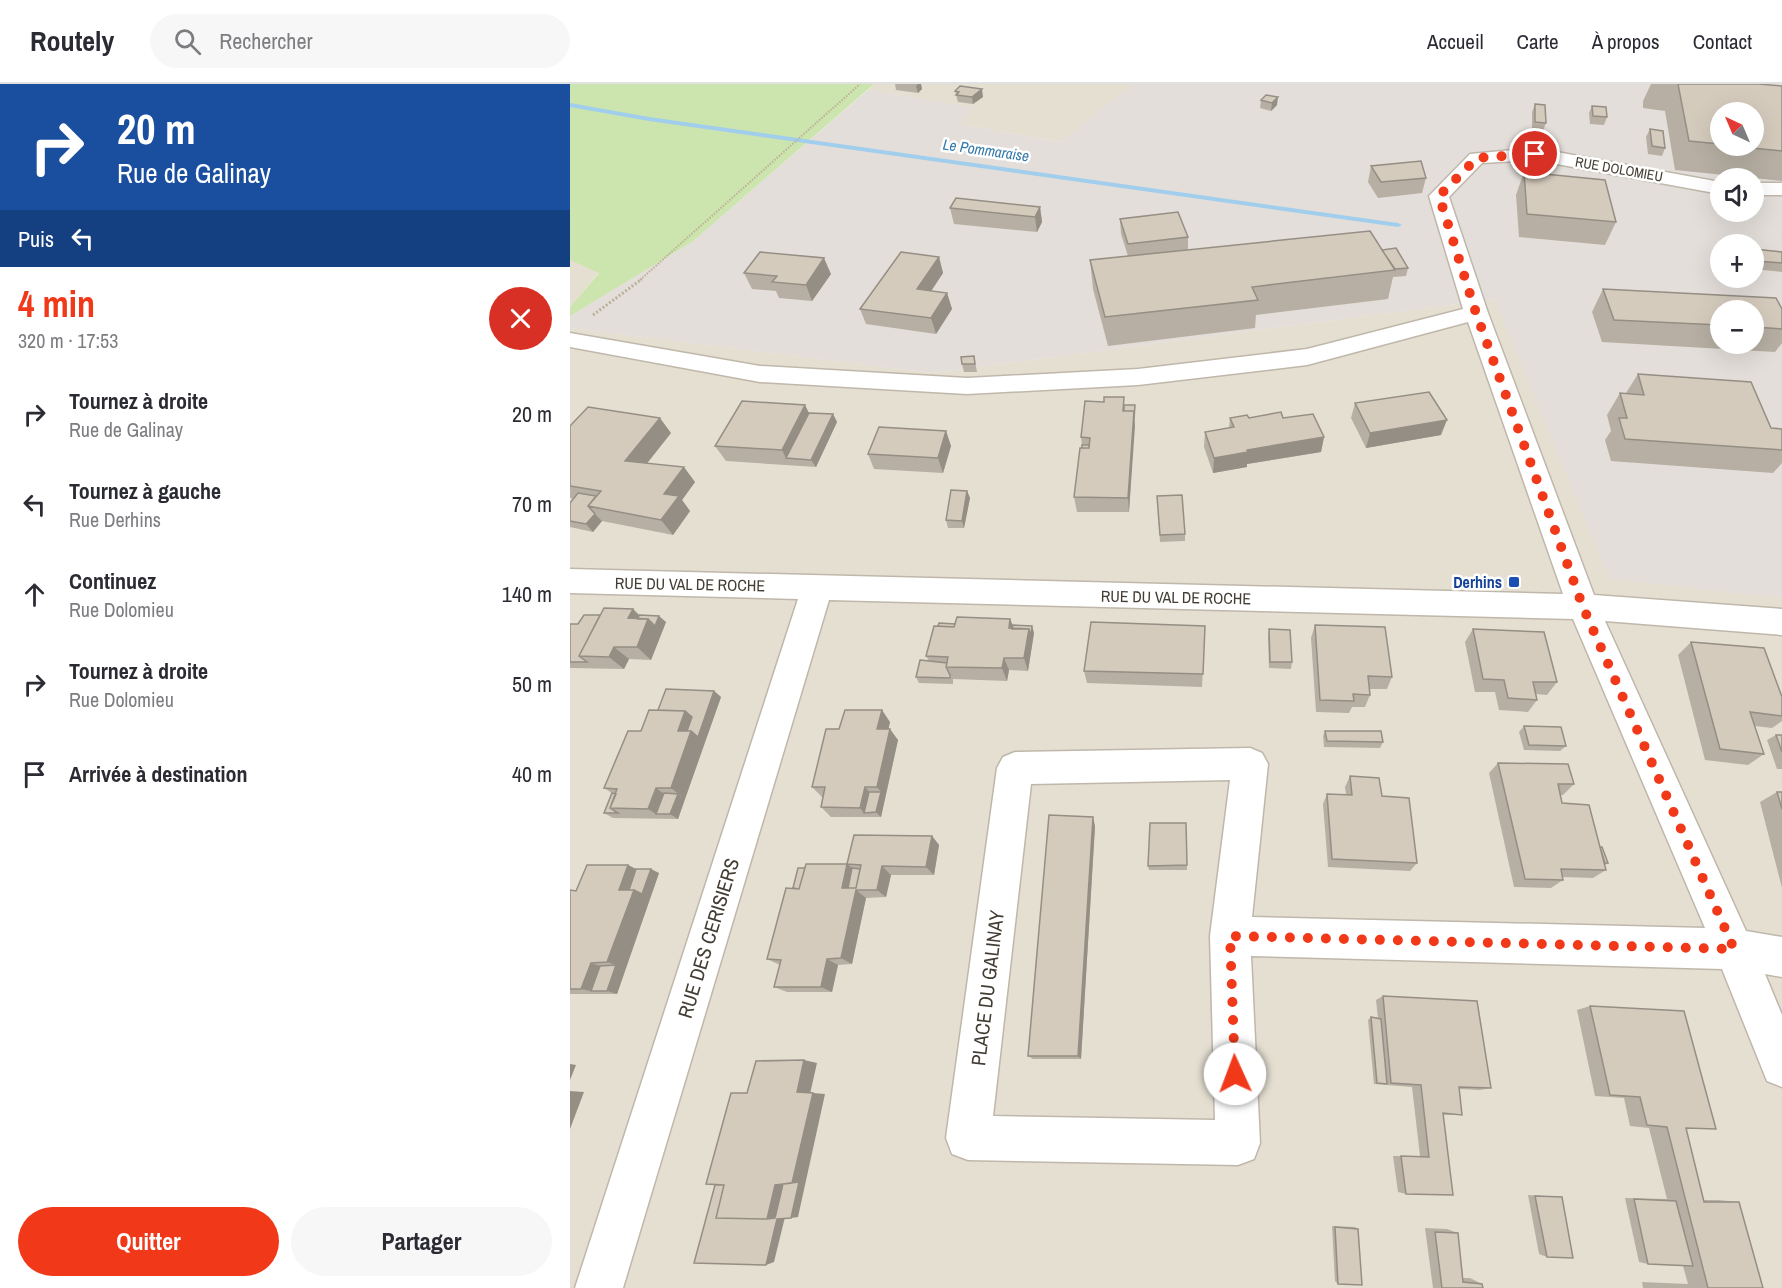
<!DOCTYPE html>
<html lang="fr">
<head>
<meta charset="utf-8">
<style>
	:root { --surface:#fff; --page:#f7f7f7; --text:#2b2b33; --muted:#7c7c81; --line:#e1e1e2; --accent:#f1391a }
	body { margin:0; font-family:"Archivo Narrow",sans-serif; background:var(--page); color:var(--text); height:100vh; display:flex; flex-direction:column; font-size:22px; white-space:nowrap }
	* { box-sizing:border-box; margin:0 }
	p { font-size:20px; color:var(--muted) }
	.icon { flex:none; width:33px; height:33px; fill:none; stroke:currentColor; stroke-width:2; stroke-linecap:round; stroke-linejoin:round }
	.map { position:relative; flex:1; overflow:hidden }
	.details { display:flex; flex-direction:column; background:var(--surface); width:570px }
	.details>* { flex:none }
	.banner { background:#1a4fa0; color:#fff; overflow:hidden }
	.needle { width:39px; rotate:316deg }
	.tools { position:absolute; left:1140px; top:18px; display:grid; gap:12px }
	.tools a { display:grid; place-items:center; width:54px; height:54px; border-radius:50%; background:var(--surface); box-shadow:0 6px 24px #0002; font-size:30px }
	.pin { position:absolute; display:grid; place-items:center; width:51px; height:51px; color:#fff; margin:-26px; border:3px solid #fff; border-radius:50%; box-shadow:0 2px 6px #0007 }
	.me { position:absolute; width:66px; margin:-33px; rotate:358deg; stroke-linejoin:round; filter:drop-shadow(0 0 4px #0008) }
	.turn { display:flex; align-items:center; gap:21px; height:126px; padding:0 18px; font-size:27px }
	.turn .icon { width:78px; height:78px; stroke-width:2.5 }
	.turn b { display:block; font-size:42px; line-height:51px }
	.then { display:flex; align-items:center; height:57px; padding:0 18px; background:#0003; gap:12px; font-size:22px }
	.round { display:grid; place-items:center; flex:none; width:63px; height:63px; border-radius:32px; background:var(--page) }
	.summary { display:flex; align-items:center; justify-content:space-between; height:102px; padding:0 18px }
	h1 { font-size:36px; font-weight:700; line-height:45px; color:var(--accent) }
	.action { display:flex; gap:12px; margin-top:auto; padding:12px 18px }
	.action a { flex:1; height:69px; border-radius:36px; background:var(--accent); color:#fff; font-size:24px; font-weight:700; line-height:69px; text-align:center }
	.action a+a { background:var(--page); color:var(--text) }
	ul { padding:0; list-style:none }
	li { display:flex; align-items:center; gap:18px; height:90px; padding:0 18px }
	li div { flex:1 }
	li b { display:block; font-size:22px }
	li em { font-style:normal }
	header { display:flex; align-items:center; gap:36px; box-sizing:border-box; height:84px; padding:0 30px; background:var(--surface); border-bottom:2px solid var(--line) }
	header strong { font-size:28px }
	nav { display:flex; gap:33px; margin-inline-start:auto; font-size:21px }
	.search { width:420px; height:54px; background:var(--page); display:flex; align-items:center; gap:15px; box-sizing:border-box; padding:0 21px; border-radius:33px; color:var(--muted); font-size:22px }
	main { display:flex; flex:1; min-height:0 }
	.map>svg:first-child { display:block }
	.residential { fill:#e5dfd2 }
	.industrial { fill:#e3ded9; fill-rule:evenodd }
	.green { fill:#cce4ad }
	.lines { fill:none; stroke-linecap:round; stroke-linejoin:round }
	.stream { fill:#a1ceed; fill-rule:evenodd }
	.minor-casing { stroke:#bfb7aa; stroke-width:3 }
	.path-far1 { stroke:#bdb099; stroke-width:2; stroke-dasharray:1.5 1.5; stroke-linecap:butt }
	.path { stroke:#bdb099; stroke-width:3; stroke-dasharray:2 2; stroke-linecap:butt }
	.minor { fill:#fff; fill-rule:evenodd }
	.wall { fill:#b7afa3; fill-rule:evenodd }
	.shaded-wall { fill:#958e84 }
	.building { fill:#d5cbbd; stroke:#958e84; stroke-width:1.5; fill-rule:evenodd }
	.route { stroke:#f1391a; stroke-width:10; stroke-dasharray:0 18 }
	.transit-dot { fill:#1a4fb4; stroke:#fff; stroke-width:2 }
	.labels { text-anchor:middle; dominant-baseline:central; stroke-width:5; stroke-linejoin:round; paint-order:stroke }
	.far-street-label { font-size:14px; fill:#433d34; stroke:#fff }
	.far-water-label { font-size:15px; font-style:italic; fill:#3278aa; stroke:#fff }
	.transit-label { font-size:16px; font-weight:bold; fill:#164399; stroke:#fff; text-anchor:end }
	.street-label { font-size:16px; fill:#433d34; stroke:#fff }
	.near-street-label { font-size:20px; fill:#433d34; stroke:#fff }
</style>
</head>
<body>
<header>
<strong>Routely</strong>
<div class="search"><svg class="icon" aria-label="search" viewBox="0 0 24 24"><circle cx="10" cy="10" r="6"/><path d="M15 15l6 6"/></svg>Rechercher</div>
<nav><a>Accueil</a><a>Carte</a><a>À propos</a><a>Contact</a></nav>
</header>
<main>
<section class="details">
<div class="banner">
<div class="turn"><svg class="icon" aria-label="right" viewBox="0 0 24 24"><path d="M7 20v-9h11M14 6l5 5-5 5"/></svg><div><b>20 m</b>Rue de Galinay</div></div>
<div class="then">Puis<svg class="icon" aria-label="left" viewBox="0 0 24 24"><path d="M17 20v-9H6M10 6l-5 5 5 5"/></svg></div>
</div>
<div class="summary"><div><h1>4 min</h1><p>320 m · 17:53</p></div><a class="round" style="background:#d93025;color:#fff"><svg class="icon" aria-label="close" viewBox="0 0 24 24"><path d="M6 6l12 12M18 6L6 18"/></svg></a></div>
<ul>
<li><svg class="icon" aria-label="right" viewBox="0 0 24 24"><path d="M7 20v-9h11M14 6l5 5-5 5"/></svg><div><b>Tournez à droite</b><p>Rue de Galinay</p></div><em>20 m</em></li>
<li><svg class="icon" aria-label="left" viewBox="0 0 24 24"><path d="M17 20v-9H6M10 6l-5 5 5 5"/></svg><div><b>Tournez à gauche</b><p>Rue Derhins</p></div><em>70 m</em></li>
<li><svg class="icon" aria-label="ahead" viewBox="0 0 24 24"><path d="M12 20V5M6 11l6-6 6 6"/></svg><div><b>Continuez</b><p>Rue Dolomieu</p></div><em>140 m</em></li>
<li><svg class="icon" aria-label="right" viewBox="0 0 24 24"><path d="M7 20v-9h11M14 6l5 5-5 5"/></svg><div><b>Tournez à droite</b><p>Rue Dolomieu</p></div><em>50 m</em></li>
<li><svg class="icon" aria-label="arrive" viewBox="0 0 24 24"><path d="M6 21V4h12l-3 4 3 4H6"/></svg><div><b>Arrivée à destination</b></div><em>40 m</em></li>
</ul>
<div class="action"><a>Quitter</a><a>Partager</a></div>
</section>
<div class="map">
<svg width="1212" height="1204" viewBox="0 0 1212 1204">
	<rect width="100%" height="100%" fill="#f1ede4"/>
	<!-- residential -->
	<path class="residential" d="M304 0H563L491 58 391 40 402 24 298 6Z
		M0 176 29 188 0 223Z
		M925 215 1039 494 1212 514V1204H0V244L362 289Z"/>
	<!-- industrial -->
	<path class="industrial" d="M563 0H1212V514L1039 495 925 215 362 289 0 244V232L122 158 298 6 403 24 391 40 490 58ZM1150 28H1184V62H1150ZM1150 94H1184V128H1150ZM1150 160H1184V194H1150ZM1150 226H1184V260H1150Z"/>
	<!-- green -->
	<path class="green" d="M0 0H304L122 158 0 232V223L29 189 0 176Z"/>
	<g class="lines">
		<!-- stream -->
		<path class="stream" d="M0 19 79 33 828 139 832 141 828 143 79 37 0 23Z"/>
		<!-- minor casing -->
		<g class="minor-casing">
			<path id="minor" d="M965 64 1150 98V110L965 76 912 79 879 113 918 229 1024 511 1212 525V551L1035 537 1176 847 1212 853V893L1195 890 1212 931V1003L1197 997 1152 885 681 872 690 1059 684 1075 668 1081 398 1076 382 1070 376 1054 427 684 433 673 445 668 680 664 692 669 698 680 682 833 1135 844 1003 535 259 516 53 1204H5L228 515 0 509V485L993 510 898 238 737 281 568 301 397 310 190 298 0 263V249L190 282 397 294 568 285 737 265 893 225 859 112 900 70ZM660 696 640 852 645 1036 423 1032 461 700Z
				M1184 99H1212V111H1184Z"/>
		</g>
		<!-- path-far1 -->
		<path class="path-far1" d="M70 196 290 0"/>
		<!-- path -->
		<path class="path" d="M23 231 72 195"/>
		<!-- minor -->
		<use href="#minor" class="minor"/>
	</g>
	<!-- wall -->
	<path class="wall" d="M325 0H351L352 5 348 9 326 6Z
		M1081 0H1188L1212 2V97L1105 86 1095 27 1073 24V17ZM1150 28 1184 62H1150Z
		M385 7 413 13 403 20 388 18Z
		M691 16 707 21 701 27 690 24Z
		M965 20 976 39 973 47 962 45V28Z
		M1022 22 1037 33 1034 41 1020 40 1019 29Z
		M1080 45 1095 64 1092 72 1078 70 1076 53Z
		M801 82 856 94 852 109 808 114 798 98Z
		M954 88 1046 138 1035 161 949 153 946 111Z
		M470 123 472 138 467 148 384 140 380 124Z
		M550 135 618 153V166H812L838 184 836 192 823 193 818 215 686 231 685 244 538 262 523 205 520 176 558 172 551 150Z
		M1184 165 1212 168V188L1184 185Z
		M369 173 373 189 361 207 377 209 382 225 366 250 296 240 290 225Z
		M174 189 261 190 242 217 209 214 206 207 182 205Z
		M1033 205 1212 225V259L1205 268 1032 258 1022 228ZM1150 226H1184V260H1150Z
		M404 272 407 288H394L392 280Z
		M1068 290 1201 344 1212 345V379L1203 389 1041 377 1035 356 1041 347 1037 331 1050 309H1056Z
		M554 313V321H565V329L559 428H507L504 413 512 361 511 353 534 318Z
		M785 319 871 351 796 364 781 334Z
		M239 329 263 330 267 338 246 383 156 377 145 362Z
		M660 334H713L754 353 751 368 677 380V383L643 389 634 363 635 348 659 344Z
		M0 342 101 349 77 379 125 398 112 416 120 427 103 451 32 437 23 448 0 443V419L4 415 0 414Z
		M376 347 381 362 373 389 304 385 298 370Z
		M397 407 400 414 394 444H378L376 436Z
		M587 412 615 450V457L590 458Z
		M63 525 69 531 96 538 81 576 59 575 54 585 0 584V540H8L30 531Z
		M440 535 443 541 462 542 464 549 458 587 439 586 437 597 383 595V600L349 599 346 593 359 577 356 572 368 542 385 540Z
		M745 541 822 593 817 605H800V611L795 623H782L779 629 746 628 741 554Z
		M635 542 632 603 517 599 514 587Z
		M699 545 722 578 721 585 699 584 698 552Z
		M903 545 987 598 977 611 966 610 967 616 958 628 929 626 925 608H905L895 558Z
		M1121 558 1212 613V637L1202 644 1185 642 1194 670 1178 681 1135 676 1108 571Z
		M144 607 151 613 108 735 43 734 34 729 42 709 34 704 71 647 88 626Z
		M320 638 318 645 328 656 311 733H261L251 723 253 714 242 703 269 645Z
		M954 642 996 662 990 667 954 666 949 648Z
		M755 647 813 658 810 664 754 663 753 652Z
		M1206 651H1212V685H1207L1197 656Z
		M928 679 1004 700 993 711H990L992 719 1030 763 1038 779 1035 781 1036 786 1023 794 993 793V796L981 804 944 803 919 689Z
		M780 692 812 712 847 779 840 787 758 783 753 720 757 710 776 711 775 703Z
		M1207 708H1212V804L1190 718Z
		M616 739 617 786H579L578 782Z
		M525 742 511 975H463L458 972Z
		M362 752 369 761 364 791H321L316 813 296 814 282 880 268 881 262 908H217L204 903 210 881 197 875 277 780Z
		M58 781 66 785 89 789 47 910H0V806L6 807Z
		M813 912 921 1004 910 1006 889 1005 892 1031H873L883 1111 836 1110 828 1108 823 1072H850L842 1003 804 1000 798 936 801 933 808 934 806 916Z
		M1020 922 1146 1045H1116L1134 1116H1148L1169 1118 1193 1204H1073L1072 1198 1118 1200 1113 1182 1078 1180 1069 1178 1055 1114 1097 1115 1079 1044 1060 1042 1054 1014 1025 1012 1007 926Z
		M958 1111 992 1113 977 1173 969 1170Z
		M762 1142 785 1143 788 1145 768 1200 765 1197Z
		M855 1144 877 1145 888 1149 893 1194H900L912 1200 913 1204H863Z"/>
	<!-- shaded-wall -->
	<path class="shaded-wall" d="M348 0H351L352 5 348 9 346 2Z
		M412 5 413 13 403 20 402 13Z
		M708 13 707 21 701 27 702 19Z
		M470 123 472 138 467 148 465 133Z
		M369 173 373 189 352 221 347 205Z
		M254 174 261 190 242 217 236 201Z
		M377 209 382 225 366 250 361 234Z
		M235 321 243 337 216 374 212 366Z
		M564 327 565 342 559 428 558 414Z
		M263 330 267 338 246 383 241 376Z
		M90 334 101 349 67 392 55 377Z
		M877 336 871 351 796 364 800 349Z
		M376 347 381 362 373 389 368 374Z
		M754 353 751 368 677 380V383L643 389 644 374 677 366Z
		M114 383 125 398 112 416 120 427 103 451 91 436 94 410Z
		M397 407 400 414 394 444 392 437Z
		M25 430 32 437 23 448 16 440Z
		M63 525 76 538 58 534Z
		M89 532 96 538 81 576 67 563 78 535Z
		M440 535 445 548 439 544Z
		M462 542 464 549 458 587 454 574 459 545Z
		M44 563 59 575 54 585 39 573Z
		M434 574 439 586 437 597 432 584Z
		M144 607 151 613 115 715 101 704 108 647 115 627Z
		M312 626 320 638 316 657 307 645Z
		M320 645 328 656 311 733 306 728 311 708 307 703Z
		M295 703 304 713 294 729 290 724Z
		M86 704 101 715 86 730 94 735 78 725Z
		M108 710 115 715 108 735 100 730Z
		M523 733 525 742 511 975 508 972Z
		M362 752 369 761 364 791 356 783Z
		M277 780 287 788 283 808 272 804Z
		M58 781 74 789 81 785 89 789 47 910 37 907 46 881 37 878 49 806Z
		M312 782 321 791 316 813 307 806Z
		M286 806 296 814 282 880 271 874Z
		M257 875 268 881 262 908 251 903Z
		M21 879 40 885 21 907 11 905Z
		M234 976 247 979 240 1010 227 1008Z
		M0 980 6 981 0 996Z
		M0 1007 14 1008 0 1045Z
		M243 1009 255 1010 228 1133 221 1134 222 1099Z
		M220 1100 213 1132 197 1135 205 1101Z
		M215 1133 204 1178 196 1181 207 1135Z"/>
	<!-- building -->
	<path class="building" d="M1108 0H1188L1212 2V67L1161 62H1184V28H1150V60L1119 57Z
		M390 2 412 5 402 13 386 11 389 8 385 7Z
		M696 11 708 13 702 19 691 16Z
		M965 20 975 21 976 39 965 38Z
		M1022 22 1036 23 1037 33 1023 32Z
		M1080 45 1093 47 1095 64 1082 62Z
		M851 77 856 94 811 98 801 82Z
		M954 88 1035 96 1046 138 957 130Z
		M386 114 470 123 465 133 380 124Z
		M608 128 618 153 558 160 550 135Z
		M800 147 825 186 682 203 688 216 535 233 520 176Z
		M826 164 838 184 825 185 812 166Z
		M1184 165 1212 168V179L1184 177Z
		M190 168 254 174 236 201 202 198 207 192 174 189Z
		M331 168 369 173 347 205 377 209 361 234 290 225Z
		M1033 205 1206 214 1212 225V245L1184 243V226H1150V241L1044 236Z
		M404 272 405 280H392L391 273Z
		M1068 290 1181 298 1201 344 1212 345V366L1055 355 1049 334H1057L1050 309 1074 311Z
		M859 308 877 336 800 349 785 319Z
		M534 313H554L553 327H564L558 414 504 413 510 364H519L520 354 511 353 515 317 534 318Z
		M172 317 235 321 212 366 145 362Z
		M554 321H565L564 335V327H554Z
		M18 323 90 334 55 377 114 383 94 410 109 412 91 436 18 422 31 407 0 402V342Z
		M711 328 713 334 743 330 754 353 677 366 678 368 644 374 635 348 664 343 660 334 677 331 679 334Z
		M239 329 263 330 241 376 216 374Z
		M309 343 376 347 368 374 298 370Z
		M512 361H519V364H512Z
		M381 406 397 407 392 437 376 436Z
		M8 409 26 412 18 422 25 430 16 440 0 437V419Z
		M612 411 615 450 590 451 587 412Z
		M34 524 63 525 58 534 78 535 67 563H44L39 573 9 572Z
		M14 531H30L9 572 17 578H0V540H8Z
		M69 531 89 532 85 542 78 535H68Z
		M387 533 440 535 439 544 459 545 454 574H434L432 584 376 583 378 573 356 572 364 542 384 543Z
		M521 538 635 542 633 590 514 587Z
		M369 539 385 540 384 543 368 542Z
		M443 541 462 542 461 552 459 545H442Z
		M745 541 815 543 822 593 798 592 800 611 783 610 784 617 750 616Z
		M699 545 720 546 722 578H700Z
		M903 545 974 548 987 598H963L967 616 938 614 934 596 913 595Z
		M1121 558 1194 564 1212 613V632L1180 628 1194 670 1150 665Z
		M350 576 377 579 376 583 380 591V594L346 593Z
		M96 605 144 607 128 653 121 647H117L122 633 115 627 88 626Z
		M79 626 115 627 108 647H121L101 704H86L78 725 40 724 47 705 34 704 58 647H71Z
		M275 626H312L307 645H320L307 703H295L290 724 251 723 255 703H242L256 645H269Z
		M954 642 991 643 996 662 959 661Z
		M755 647H811L813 658 757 657Z
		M1206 651H1212V668Z
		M928 679 998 680 1004 700H988L992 719 1019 721 1036 786 991 785 993 796 955 795Z
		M780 692 809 694 812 712 839 714 847 779 762 775 757 710 782 711Z
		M299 708H311L306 728 294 729Z
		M1207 708H1212V725Z
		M42 709 46 710 40 724 48 729H34Z
		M94 709 108 710 100 730H86Z
		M479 731 523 733 508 972H458Z
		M580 739H616L617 781 578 782Z
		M284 751 362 752 356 783 312 782 307 806H286L271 874 257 875 251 903H204L211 876 197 875 216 804 229 805 236 780H277ZM277 780 291 781 286 804H272Z
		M1030 763H1032L1038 779H1035Z
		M17 781H58L49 806H64L37 878 21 879 11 905H0V806L6 807Z
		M228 784H235L229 805 223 804Z
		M282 784 290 785 286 804H278Z
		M66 785H81L72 810 64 806H59Z
		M46 881 37 907H21L30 882Z
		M813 912 907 917 921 1004 889 1003 892 1031 873 1029 883 1111 836 1110 831 1072 859 1073 851 1001 821 999Z
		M1020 922 1114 927 1146 1045 1116 1044 1134 1118H1169L1193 1204H1138L1097 1043 1077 1041 1070 1013 1040 1011Z
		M801 933 811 935 817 1000 807 999Z
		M234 976 227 1008 243 1009 222 1099 205 1101 197 1135 146 1134 154 1101 136 1100 161 1009H177L186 977Z
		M229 1098 221 1134 207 1135 196 1181 124 1179 145 1101H154L146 1134 197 1135 205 1134 213 1100Z
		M965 1112 992 1113 1003 1174 977 1173Z
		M1064 1115 1106 1117 1123 1182 1078 1180Z
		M765 1143 788 1145 792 1201 768 1200Z
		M865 1148 888 1149 893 1198 912 1200 913 1204H872Z"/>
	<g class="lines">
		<!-- route -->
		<path class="route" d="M665 990 660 852 1164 865 1013 523 906 229 869 112 907 74 965 70"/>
	</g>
	<!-- markers -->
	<rect class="transit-dot" x="938" y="492" width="12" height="12" rx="3"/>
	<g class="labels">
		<!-- far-street labels -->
		<g class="far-street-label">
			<text transform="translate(1049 85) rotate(10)">RUE DOLOMIEU</text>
		</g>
		<!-- far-water labels -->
		<g class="far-water-label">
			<text transform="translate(416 66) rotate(8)">Le Pommaraise</text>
		</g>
		<!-- transit labels -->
		<g class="transit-label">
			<text x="932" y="498">Derhins</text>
		</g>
		<!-- street labels -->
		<g class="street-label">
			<text transform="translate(120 500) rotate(1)">RUE DU VAL DE ROCHE</text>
			<text transform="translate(606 513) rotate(1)">RUE DU VAL DE ROCHE</text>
		</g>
		<!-- near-street labels -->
		<g class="near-street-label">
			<text transform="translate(138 854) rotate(-73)">RUE DES CERISIERS</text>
			<text transform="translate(417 904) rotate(-83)">PLACE DU GALINAY</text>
		</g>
	</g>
</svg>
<div class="tools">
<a><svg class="needle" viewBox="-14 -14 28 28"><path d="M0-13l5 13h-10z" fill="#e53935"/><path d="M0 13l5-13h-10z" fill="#7c7c81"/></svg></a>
<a><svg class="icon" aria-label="sound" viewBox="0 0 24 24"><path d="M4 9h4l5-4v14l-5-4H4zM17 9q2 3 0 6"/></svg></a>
<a>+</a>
<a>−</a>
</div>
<div class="pin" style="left:965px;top:70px;background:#d93025"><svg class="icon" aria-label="arrive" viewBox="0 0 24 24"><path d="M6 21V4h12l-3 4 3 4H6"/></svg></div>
<svg class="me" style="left:665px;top:990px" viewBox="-20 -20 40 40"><circle r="19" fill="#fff"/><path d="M0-13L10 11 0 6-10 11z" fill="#f1391a"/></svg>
</div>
</main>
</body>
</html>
